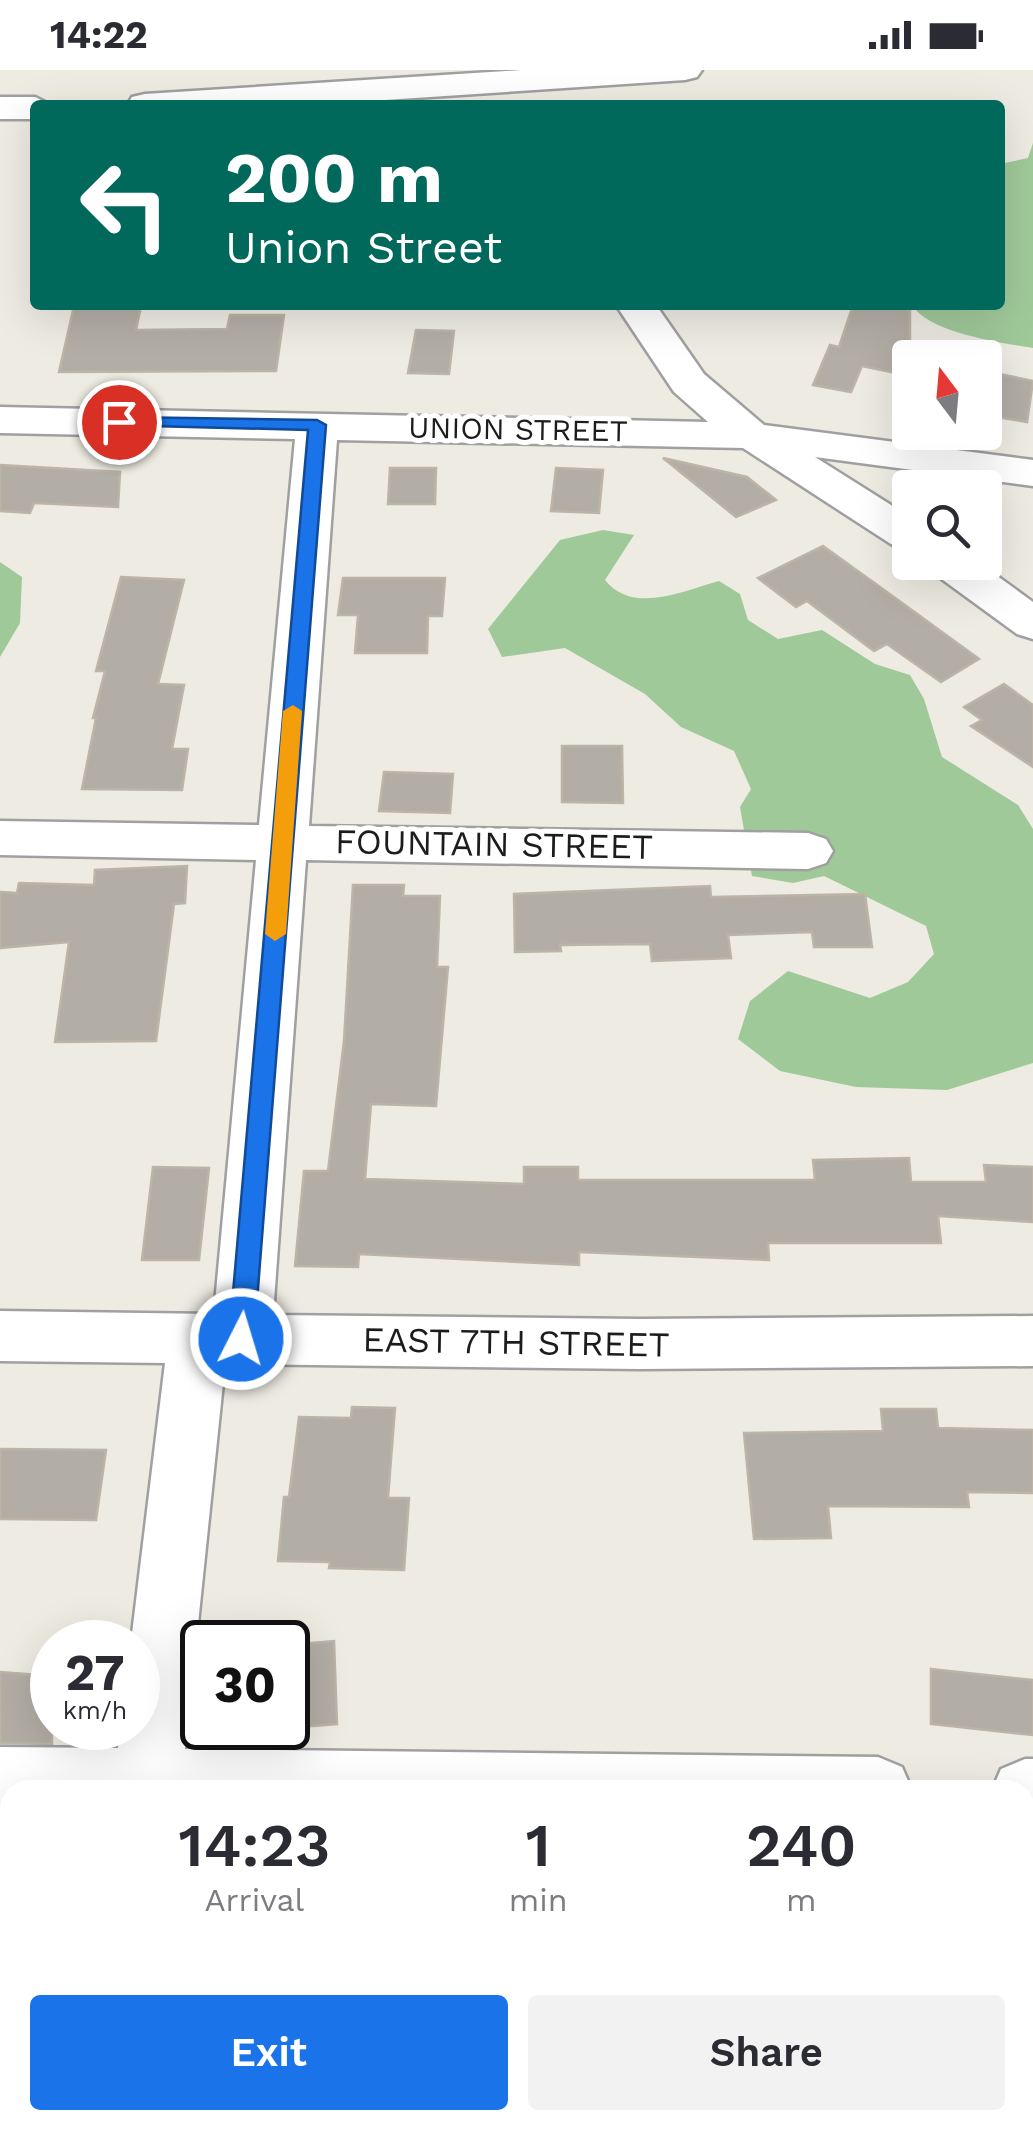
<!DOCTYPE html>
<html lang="en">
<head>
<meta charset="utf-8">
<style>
	:root { --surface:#fff; --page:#f2f2f3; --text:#2b2b33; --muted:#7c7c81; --accent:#1a73e8 }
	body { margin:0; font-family:"Work Sans",sans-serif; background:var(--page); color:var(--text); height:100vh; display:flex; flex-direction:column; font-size:38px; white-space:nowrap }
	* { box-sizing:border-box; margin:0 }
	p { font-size:32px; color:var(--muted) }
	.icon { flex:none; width:55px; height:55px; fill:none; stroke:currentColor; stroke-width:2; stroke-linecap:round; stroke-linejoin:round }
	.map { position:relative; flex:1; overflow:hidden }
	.drawer { position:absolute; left:0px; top:1710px; width:1035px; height:350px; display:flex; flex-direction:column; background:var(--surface); border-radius:30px 30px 0 0; box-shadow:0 10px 40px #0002 }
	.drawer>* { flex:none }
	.guide { position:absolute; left:30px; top:30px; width:975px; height:210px; border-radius:10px; box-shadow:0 10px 40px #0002; background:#00695c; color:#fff; overflow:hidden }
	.needle { width:65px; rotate:344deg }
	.buttons { position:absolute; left:892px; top:270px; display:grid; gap:20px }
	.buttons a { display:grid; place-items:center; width:110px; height:110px; border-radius:10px; background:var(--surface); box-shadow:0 10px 40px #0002; font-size:50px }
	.speed { position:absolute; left:30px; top:1550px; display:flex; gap:20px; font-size:50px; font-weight:700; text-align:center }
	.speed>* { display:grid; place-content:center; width:130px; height:130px; border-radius:50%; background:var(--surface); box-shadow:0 10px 40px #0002; line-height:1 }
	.speed small { font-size:25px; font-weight:400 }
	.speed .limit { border:5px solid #111; border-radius:15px; background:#fff; color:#111 }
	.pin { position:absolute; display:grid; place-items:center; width:85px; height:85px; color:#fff; margin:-42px; border:5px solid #fff; border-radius:50%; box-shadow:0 2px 10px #0007 }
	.me { position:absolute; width:110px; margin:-55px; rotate:5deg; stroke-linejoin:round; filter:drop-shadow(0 0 8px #0008) }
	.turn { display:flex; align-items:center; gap:35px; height:210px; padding:0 30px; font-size:45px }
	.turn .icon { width:130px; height:130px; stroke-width:2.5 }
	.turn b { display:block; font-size:70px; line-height:85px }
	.eta { display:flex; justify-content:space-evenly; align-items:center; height:170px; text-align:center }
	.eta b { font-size:60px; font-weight:600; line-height:70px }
	.cta { display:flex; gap:20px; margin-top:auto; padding:20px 30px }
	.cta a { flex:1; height:115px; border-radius:10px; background:var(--accent); color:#fff; font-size:40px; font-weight:600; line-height:115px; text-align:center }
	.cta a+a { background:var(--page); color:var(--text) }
	.status { display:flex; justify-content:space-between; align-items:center; height:70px; padding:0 50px; background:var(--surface); direction:ltr }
	.status svg { height:28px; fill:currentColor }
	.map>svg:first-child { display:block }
	.forest { fill:#a0c99a }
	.building { fill:#b2ada5; stroke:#bdb4a6; stroke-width:2.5 }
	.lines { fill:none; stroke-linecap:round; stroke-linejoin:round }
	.minor-casing { stroke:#a0a0a0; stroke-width:5 }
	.minor { fill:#fff; fill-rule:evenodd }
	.route { fill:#1a73e8; stroke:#114b97; stroke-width:2.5 }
	.slow { fill:#f59e0b }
	.labels { text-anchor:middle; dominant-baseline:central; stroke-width:10; stroke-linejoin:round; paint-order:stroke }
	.far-street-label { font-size:30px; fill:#1c1c1c; stroke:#fff }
	.street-label { font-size:35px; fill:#1c1c1c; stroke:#fff }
</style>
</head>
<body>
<div class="status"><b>14:22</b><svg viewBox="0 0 49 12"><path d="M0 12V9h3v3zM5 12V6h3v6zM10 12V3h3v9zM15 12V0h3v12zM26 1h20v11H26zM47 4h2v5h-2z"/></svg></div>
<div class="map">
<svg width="1033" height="2060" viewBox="0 0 1033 2060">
	<rect width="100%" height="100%" fill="#edebe2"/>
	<!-- forest -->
	<path class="forest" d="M1033 73V278C1002 273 929 263 912 235H1000V94L1028 88Z
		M603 460 634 465 605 510C633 545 682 521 719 511L740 524 748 550 778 569 822 560 875 594 910 605 924 629 942 687 1018 735 1033 759V993L947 1020 856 1017 780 1001 738 969 750 931 788 901 870 928 908 912 934 884 926 856 824 806 793 813 752 806 740 737 751 719 734 681 681 657 645 624 565 578 502 587 488 559 560 470Z
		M0 492 22 507 20 553 0 587Z"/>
	<!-- building -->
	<path class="building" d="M853 235 910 239V306L862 296 851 322 813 315 830 275 839 277Z
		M74 236H141L136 260 227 259 230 245H284L276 301 59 302Z
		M416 260 454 261 449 304 408 303Z
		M995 303 1033 311 1027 352 985 345Z
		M663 388 747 407 776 430 736 447Z
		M0 395 120 402 118 437 34 433 30 443 0 441Z
		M390 398H436L435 434H388Z
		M556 398 603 400 599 443 551 441Z
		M823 476 880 517 979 589 941 612 887 574 874 581 807 531 796 537 758 508Z
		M121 507 184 510 158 614 184 615 172 679H188L182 720 82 719 96 648H93L105 601H96Z
		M343 508H445L442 546H428L427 583H355L358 545H338Z
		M1004 614 1033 635V697L971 656 982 650 964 637Z
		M562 676H622L623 733 562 732Z
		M384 702 453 704 450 743 379 741Z
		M187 796 185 833 174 834 156 971 55 972 69 872 0 878V822L17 823 19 813 94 815 95 800Z
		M353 815H404L403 826H440L437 897H448L436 1036 371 1034 365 1109 524 1114V1097H578V1110H815L813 1090 909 1088 911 1112H986L984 1095 1033 1097V1152L938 1146 941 1173H768L769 1190 579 1182V1195L359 1184 358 1197 295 1196 304 1101H328L344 971Z
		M710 816 711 827 865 824 872 877H814L812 862 728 865 731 888 652 891 650 874 560 875 561 881 515 882 514 824Z
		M153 1097 209 1098 199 1190H142Z
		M352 1337 395 1338 388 1428H409L404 1500 329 1498 330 1492 278 1491 284 1427H289L299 1347 351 1348Z
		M881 1339H936L938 1358 1033 1360V1423L967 1422 969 1437 828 1436 831 1468 754 1469 744 1363 883 1361Z
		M0 1379 106 1380 96 1450 0 1449Z
		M334 1571 337 1654 288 1658V1575Z
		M931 1599 1033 1610V1665L931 1654Z
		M0 1602 52 1606V1674L0 1673Z"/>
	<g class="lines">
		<!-- minor casing -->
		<g class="minor-casing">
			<path id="minor" d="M522 0H702L697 7 685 10 309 35H127L132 27 145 24Z
				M0 27H35L51 35H35V49H0Z
				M616 235H656L704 304 764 355 1033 390V416L815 387 910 447V480L894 476 743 378 337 370 309 756 808 763 826 769 833 781 826 793 808 799 306 790 273 1245 640 1249 1033 1246V1296L640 1299 225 1294 185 1679 878 1687 902 1697 912 1720H10V1742L0 1741V1677L118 1678 120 1658H138V1572H131L165 1293 0 1291V1241L214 1244 256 790 0 785V751L259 755 295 369 0 363V337L708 352 674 322Z
				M926 492H978L1033 532V569L1017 564 932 502Z
				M1025 1689H1033V1755H1025V1720H992L1001 1699Z
				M73 2050H147V2060H71Z"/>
		</g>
		<!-- minor -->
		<use href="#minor" class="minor"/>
	</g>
	<!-- route -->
	<path class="route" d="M119 347 317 350 326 355 254 1269 250 1276 241 1280 233 1276 229 1269 308 360 113 355 110 352Z"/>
	<!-- slow -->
	<path class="slow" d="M293 635 302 641 286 864 275 871 265 864 283 641Z"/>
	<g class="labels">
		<!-- far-street labels -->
		<g class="far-street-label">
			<text transform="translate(518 359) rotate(1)">UNION STREET</text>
		</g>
		<!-- street labels -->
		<g class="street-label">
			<text transform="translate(494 774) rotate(1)">FOUNTAIN STREET</text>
			<text transform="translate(516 1272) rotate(1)">EAST 7TH STREET</text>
		</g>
	</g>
</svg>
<div class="buttons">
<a><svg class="needle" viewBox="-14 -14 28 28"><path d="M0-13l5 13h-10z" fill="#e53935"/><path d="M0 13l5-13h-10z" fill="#7c7c81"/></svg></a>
<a><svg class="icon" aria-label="search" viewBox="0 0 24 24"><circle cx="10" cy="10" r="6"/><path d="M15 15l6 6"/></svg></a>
</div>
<div class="speed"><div>27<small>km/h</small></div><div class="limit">30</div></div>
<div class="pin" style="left:119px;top:352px;background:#d93025"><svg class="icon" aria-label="arrive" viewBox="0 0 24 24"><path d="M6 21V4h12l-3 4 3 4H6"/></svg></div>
<svg class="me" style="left:241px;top:1269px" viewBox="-20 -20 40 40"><circle r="17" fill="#1a73e8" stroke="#fff" stroke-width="3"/><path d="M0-11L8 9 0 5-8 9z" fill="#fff"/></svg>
<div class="guide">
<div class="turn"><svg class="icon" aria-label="left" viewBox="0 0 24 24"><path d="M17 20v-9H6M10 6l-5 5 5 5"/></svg><div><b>200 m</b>Union Street</div></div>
</div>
<section class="drawer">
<div class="eta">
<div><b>14:23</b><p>Arrival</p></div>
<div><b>1</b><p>min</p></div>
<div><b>240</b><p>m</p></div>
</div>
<div class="cta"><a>Exit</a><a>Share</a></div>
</section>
</div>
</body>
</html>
